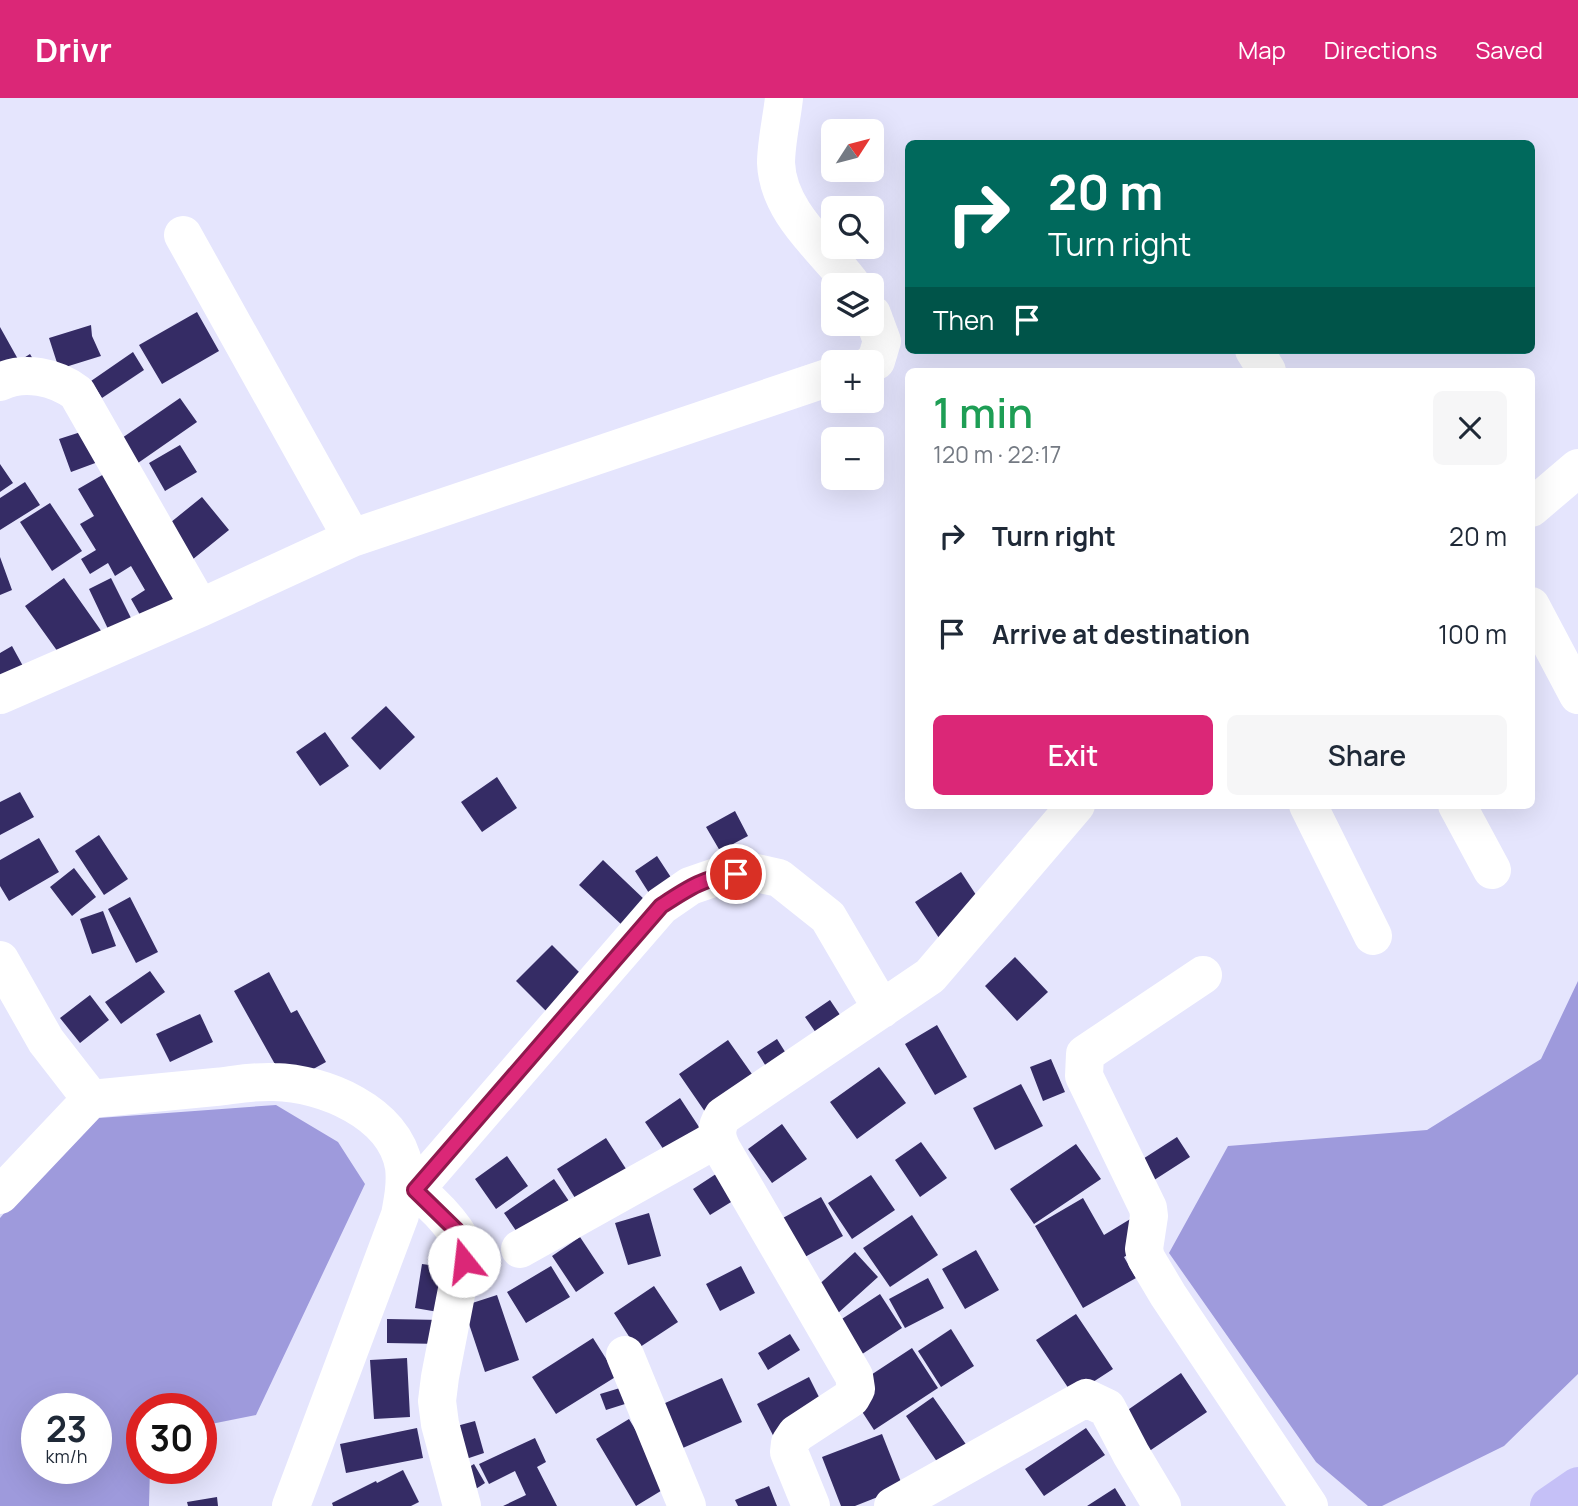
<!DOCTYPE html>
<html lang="en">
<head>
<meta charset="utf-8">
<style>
	:root { --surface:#fff; --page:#f6f6f7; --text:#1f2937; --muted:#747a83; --accent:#db2777 }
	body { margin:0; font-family:Manrope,sans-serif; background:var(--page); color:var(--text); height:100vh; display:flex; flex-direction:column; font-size:26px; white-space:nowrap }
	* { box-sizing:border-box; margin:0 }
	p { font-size:23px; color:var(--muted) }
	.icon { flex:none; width:38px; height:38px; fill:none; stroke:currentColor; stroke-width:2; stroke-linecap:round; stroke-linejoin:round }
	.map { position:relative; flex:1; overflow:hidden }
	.panel { position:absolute; left:905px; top:270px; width:630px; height:441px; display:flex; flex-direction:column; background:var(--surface); border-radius:10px; box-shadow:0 7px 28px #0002 }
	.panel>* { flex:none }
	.top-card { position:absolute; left:905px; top:42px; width:630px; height:214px; border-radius:10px; box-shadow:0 7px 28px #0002; background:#00695c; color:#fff; overflow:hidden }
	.needle { width:46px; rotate:54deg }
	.controls { position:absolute; left:821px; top:21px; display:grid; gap:14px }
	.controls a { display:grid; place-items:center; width:63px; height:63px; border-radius:10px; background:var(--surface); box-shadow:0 7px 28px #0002; font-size:35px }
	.speed { position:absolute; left:21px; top:1295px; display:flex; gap:14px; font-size:35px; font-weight:700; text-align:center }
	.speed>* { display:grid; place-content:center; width:91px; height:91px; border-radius:50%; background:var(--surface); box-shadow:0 7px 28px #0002; line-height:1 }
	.speed small { font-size:18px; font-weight:400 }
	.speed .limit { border:10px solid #d22; background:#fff; color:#111 }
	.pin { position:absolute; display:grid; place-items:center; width:60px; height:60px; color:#fff; margin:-30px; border:4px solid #fff; border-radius:50%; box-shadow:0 2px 7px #0007 }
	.me { position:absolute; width:77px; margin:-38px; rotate:344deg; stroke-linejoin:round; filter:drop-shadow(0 0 5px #0008) }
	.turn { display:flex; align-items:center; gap:24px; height:147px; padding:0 28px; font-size:32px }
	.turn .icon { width:91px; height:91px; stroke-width:2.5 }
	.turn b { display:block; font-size:49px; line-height:60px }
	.then { display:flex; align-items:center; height:66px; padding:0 28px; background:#0003; gap:14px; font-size:26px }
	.round { display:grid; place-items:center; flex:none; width:74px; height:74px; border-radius:10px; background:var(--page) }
	.head { display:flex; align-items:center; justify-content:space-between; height:119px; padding:0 28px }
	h1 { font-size:42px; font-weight:600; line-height:52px; color:#1e9e55 }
	.button { display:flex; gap:14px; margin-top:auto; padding:14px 28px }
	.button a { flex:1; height:80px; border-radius:10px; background:var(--accent); color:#fff; font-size:28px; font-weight:600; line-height:80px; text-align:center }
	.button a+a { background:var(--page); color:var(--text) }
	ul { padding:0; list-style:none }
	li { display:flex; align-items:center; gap:21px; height:98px; padding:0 28px }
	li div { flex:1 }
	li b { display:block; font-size:26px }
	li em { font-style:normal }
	header { display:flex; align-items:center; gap:42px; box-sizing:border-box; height:98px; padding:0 35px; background:var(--accent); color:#fff }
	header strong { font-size:33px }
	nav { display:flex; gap:38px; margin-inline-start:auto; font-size:24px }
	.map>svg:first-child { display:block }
	.water { fill:#9e9adc; fill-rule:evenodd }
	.building { fill:#352c65 }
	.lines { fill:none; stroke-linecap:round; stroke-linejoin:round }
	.minor { stroke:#fff; stroke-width:38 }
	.major { stroke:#c5c0f7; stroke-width:38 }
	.route-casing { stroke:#8e194d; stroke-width:18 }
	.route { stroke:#db2777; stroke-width:12 }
</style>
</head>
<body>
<header>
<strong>Drivr</strong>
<nav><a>Map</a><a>Directions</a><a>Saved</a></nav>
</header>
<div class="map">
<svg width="1578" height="1408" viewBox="0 0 1578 1408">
	<rect width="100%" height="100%" fill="#e5e5fd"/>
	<!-- water -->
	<path class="water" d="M1578 883V1276L1504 1348 1382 1408H1368L1316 1364 1169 1155 1228 1048 1427 1032 1541 961Z
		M276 1007 338 1044 365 1086 256 1317 201 1328V1311H142V1370H150L149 1408H0V1120L85 1021ZM37 1311H96V1370H37Z"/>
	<!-- building -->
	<path class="building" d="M197 214 219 253 162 286 139 247Z
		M91 227 92 238 101 258 59 271 49 240Z
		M0 229 19 263 30 256 43 278 0 303Z
		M133 254 144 272 102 300 91 283Z
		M180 300 197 324 138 365 122 340Z
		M87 332 98 364 71 374 59 341Z
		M180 347 197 374 165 393 149 365Z
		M0 366 13 385 0 394Z
		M111 372 186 499 144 524 131 501 145 492 131 468 115 478 108 465 90 476 81 461 96 452 80 426 94 418 78 391Z
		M25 384 40 407 0 432V400Z
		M202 399 229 432 187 466 160 433Z
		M50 405 82 453 52 473 20 424Z
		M0 459 12 492 0 497Z
		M64 480 102 534 63 561 25 508Z
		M111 480 131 520 108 531 89 491Z
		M12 548 29 579 0 590V555Z
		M386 608 415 639 380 672 351 640Z
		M325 634 349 668 320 688 296 654Z
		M497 679 517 710 482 734 461 704Z
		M20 694 34 719 0 737V704Z
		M735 713 748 738 720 753 706 729Z
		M99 737 128 781 104 797 75 753Z
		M39 740 59 774 9 803 0 788V762Z
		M657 758 689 807 666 822 635 773Z
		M603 762 646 803 623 828 579 787Z
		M74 770 96 799 72 818 50 789Z
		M961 774 982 806 943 846 915 804Z
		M130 799 158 854 136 865 108 811Z
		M103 813 116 848 92 856 80 821Z
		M552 847 591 886 555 922 516 883Z
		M1015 859 1048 894 1017 923 985 888Z
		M150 873 165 894 121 926 105 904Z
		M269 874 291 915 297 912 326 964 286 986 234 893Z
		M90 897 109 922 80 945 60 920Z
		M830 902 859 945 834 961 805 919Z
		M200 916 213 944 170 964 156 936Z
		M937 927 967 979 935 997 905 946Z
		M777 941 789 960 769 973 757 954Z
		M728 942 759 986 710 1021 679 976Z
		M1051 961 1065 994 1043 1003 1030 969Z
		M879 969 906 1005 857 1041 830 1004Z
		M1021 986 1043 1028 995 1052 973 1010Z
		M680 1000 705 1038 670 1061 645 1024Z
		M782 1026 807 1061 772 1085 748 1051Z
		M1177 1039 1190 1059 1148 1086 1135 1066Z
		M606 1040 630 1077 580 1108 557 1071Z
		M921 1044 947 1080 920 1099 895 1062Z
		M1076 1046 1101 1081 1034 1126 1010 1091Z
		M507 1058 528 1088 496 1111 475 1081Z
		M719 1074 736 1101 710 1117 693 1091Z
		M871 1077 895 1112 852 1141 828 1105Z
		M554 1081 573 1109 523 1143 504 1115Z
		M821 1099 843 1138 794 1165 772 1126Z
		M1083 1100 1104 1137 1132 1120 1147 1146 1124 1159 1136 1180 1083 1210 1035 1128Z
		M649 1115 661 1158 628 1167 615 1125Z
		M912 1117 938 1157 890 1189 863 1150Z
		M580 1139 604 1175 576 1194 552 1158Z
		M976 1152 999 1192 965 1211 942 1171Z
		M855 1154 878 1179 837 1216 814 1191Z
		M422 1166 451 1170 444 1215 415 1210Z
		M551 1168 570 1199 526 1225 507 1194Z
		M741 1168 755 1195 720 1213 706 1186Z
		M928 1180 944 1210 905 1230 889 1201Z
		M654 1188 678 1224 637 1251 614 1215Z
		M880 1196 902 1230 847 1266 825 1232Z
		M497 1197 519 1262 485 1274 463 1208Z
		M1076 1216 1113 1271 1073 1297 1036 1242Z
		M387 1221 442 1222V1246L387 1245Z
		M951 1231 974 1268 941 1289 918 1253Z
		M790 1236 800 1252 768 1272 758 1255Z
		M593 1240 617 1278 556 1316 532 1279Z
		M912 1250 938 1290 874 1332 848 1292Z
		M407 1260 410 1319 374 1321 370 1262Z
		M1181 1275 1207 1314 1145 1356 1119 1318Z
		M809 1279 832 1325 780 1351 757 1306Z
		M722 1280 742 1324 676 1353 656 1309Z
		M620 1290 625 1306 606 1312 600 1296Z
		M933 1299 972 1355 944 1374 906 1318Z
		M629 1321 669 1388 636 1408 596 1341Z
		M475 1323 484 1355 463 1362 453 1329Z
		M417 1330 423 1360 346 1375 340 1346Z
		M1086 1330 1105 1357 1044 1398 1025 1371Z
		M882 1336 903 1389 855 1408H841L822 1359Z
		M535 1340 546 1364 537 1369 557 1408H503L526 1397 515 1373 489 1386 479 1366Z
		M474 1366 485 1385 468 1396 456 1377Z
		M403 1372 419 1404 411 1408H333L332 1405 376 1383 377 1385Z
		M769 1388 777 1408H738L735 1402Z
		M1115 1390 1126 1408H1087Z
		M217 1399 218 1408H188L187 1404Z"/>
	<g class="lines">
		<!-- minor -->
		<path class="minor" d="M784 0C782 19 776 46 776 65 778 115 825 150 852 187
			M183 137 352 440
			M872 216 882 243 876 263 872 265
			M1254 252 1267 273
			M0 284C24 272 56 279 77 295L200 510
			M1531 410 1578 370
			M1531 508 1578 597
			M0 597 200 510 352 440 833 278
			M1308 707 1373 838
			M1457 707 1492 772
			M0 862 46 943 91 1001C132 997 174 993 215 989 234 987 254 983 274 984 323 985 395 1014 404 1069 406 1085 403 1101 400 1117L291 1408
			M1203 877 1085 956 1084 978 1148 1110 1149 1118 1144 1151 1146 1160 1168 1197 1309 1408
			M405 1087C428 1098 455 1127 465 1150L440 1279 437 1303 440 1326 462 1408
			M415 1092 661 808 690 788 719 778 752 774 779 780 828 819 882 911
			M0 1097 91 1001
			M520 1151 717 1041
			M625 1257 687 1408
			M811 1408 789 1354 790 1345 796 1336 851 1300 856 1291 854 1278 722 1051C716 1039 715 1030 723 1018L930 878 1076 707
			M893 1408 1086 1300 1107 1310 1131 1356 1162 1408"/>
		<!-- major -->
		<path class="major" d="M1549 1408 1578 1388"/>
	</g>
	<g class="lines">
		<!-- route casing -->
		<g class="route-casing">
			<path id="route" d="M464 1163 465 1150 456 1132 415 1092 661 808C687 791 704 779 736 776"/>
		</g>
		<!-- route -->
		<use href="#route" class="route"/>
	</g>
</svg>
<div class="controls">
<a><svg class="needle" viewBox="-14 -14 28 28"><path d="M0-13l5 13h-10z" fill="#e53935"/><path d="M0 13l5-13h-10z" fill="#747a83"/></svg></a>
<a><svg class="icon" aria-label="search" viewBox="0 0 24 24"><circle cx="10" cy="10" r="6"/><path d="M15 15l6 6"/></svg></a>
<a><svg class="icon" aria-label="layers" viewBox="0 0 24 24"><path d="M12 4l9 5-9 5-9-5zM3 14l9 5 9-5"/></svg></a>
<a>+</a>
<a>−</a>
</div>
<div class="speed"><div>23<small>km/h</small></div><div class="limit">30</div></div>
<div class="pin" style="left:736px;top:776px;background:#d93025"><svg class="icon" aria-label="arrive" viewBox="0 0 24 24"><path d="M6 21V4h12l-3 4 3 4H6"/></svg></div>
<svg class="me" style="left:464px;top:1163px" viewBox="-20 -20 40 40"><circle r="19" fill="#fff"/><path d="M0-13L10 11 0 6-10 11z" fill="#db2777"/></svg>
<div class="top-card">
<div class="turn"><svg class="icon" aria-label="right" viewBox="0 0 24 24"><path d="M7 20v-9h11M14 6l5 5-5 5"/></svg><div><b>20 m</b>Turn right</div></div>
<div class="then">Then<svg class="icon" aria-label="arrive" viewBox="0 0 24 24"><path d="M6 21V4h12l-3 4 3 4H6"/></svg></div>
</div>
<section class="panel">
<div class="head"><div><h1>1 min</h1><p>120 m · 22:17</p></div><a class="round"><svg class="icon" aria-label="close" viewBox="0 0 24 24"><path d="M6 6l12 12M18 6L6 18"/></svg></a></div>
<ul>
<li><svg class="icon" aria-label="right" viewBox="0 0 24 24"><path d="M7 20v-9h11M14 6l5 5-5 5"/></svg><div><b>Turn right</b></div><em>20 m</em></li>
<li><svg class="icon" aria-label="arrive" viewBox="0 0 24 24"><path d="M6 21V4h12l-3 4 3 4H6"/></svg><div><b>Arrive at destination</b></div><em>100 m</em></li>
</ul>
<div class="button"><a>Exit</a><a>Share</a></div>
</section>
</div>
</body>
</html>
